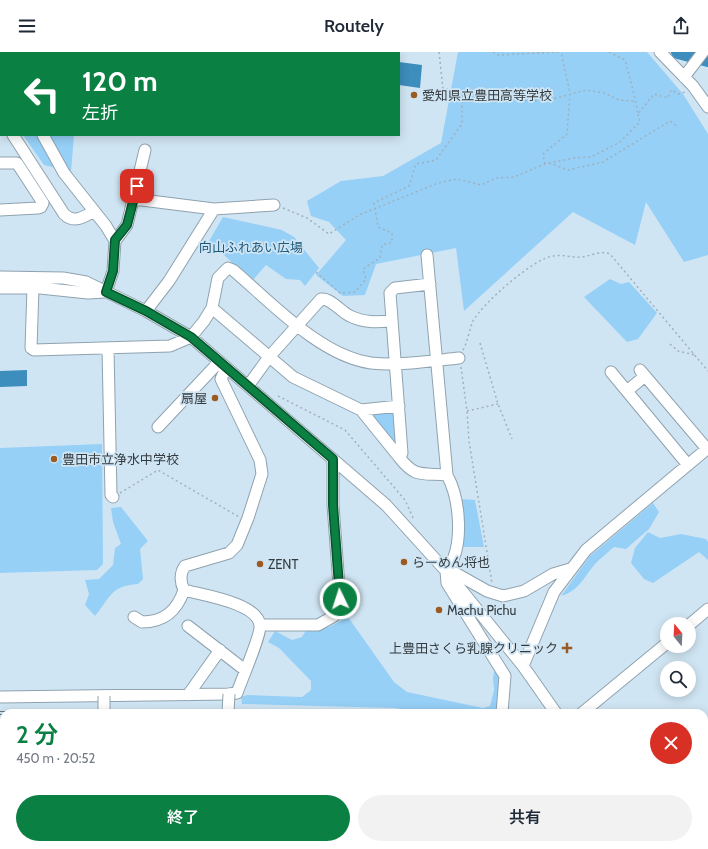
<!DOCTYPE html>
<html lang="ja">
<head>
<meta charset="utf-8">
<style>
	:root { --surface:#fff; --page:#f2f2f3; --text:#1f2937; --muted:#747a83; --accent:#0b8043 }
	body { margin:0; font-family:Cabin,"Noto Sans JP",sans-serif; background:var(--page); color:var(--text); height:100vh; display:flex; flex-direction:column; font-size:15px; white-space:nowrap }
	* { box-sizing:border-box; margin:0 }
	p { font-size:13px; color:var(--muted) }
	.icon { flex:none; width:22px; height:22px; fill:none; stroke:currentColor; stroke-width:2; stroke-linecap:round; stroke-linejoin:round }
	.map { position:relative; flex:1; overflow:hidden }
	.panel { position:absolute; left:0px; top:657px; width:708px; height:140px; display:flex; flex-direction:column; background:var(--surface); border-radius:12px 12px 0 0; box-shadow:0 2px 10px #0003 }
	.panel>* { flex:none }
	.top-card { position:absolute; left:0px; top:0px; width:400px; height:84px; box-shadow:0 2px 10px #0003; background:#0b8043; color:#fff; overflow:hidden }
	.needle { width:26px; rotate:342deg }
	.fabs { position:absolute; left:660px; top:565px; display:grid; gap:8px }
	.fabs a { display:grid; place-items:center; width:36px; height:36px; border-radius:50%; background:var(--surface); box-shadow:0 2px 10px #0003; font-size:20px }
	.pin { position:absolute; display:grid; place-items:center; width:34px; height:34px; color:#fff; margin:-17px; border-radius:8px; box-shadow:0 2px 6px #0006 }
	.me { position:absolute; width:44px; margin:-22px; rotate:356deg; stroke-linejoin:round; filter:drop-shadow(0 0 3px #0008) }
	.turn { display:flex; align-items:center; gap:14px; height:84px; padding:0 16px; font-size:18px }
	.turn .icon { width:52px; height:52px; stroke-width:2.5 }
	.turn b { display:block; font-size:28px; line-height:34px }
	.round { display:grid; place-items:center; flex:none; width:42px; height:42px; border-radius:21px; background:var(--page) }
	.headline { display:flex; align-items:center; justify-content:space-between; height:68px; padding:0 16px }
	h1 { font-size:24px; font-weight:600; line-height:30px; color:var(--accent) }
	.primary-button { display:flex; gap:8px; margin-top:auto; padding:8px 16px }
	.primary-button a { flex:1; height:46px; border-radius:24px; background:var(--accent); color:#fff; font-size:16px; font-weight:600; line-height:46px; text-align:center }
	.primary-button a+a { background:var(--page); color:var(--text) }
	header { display:flex; justify-content:space-between; align-items:center; height:52px; padding:0 16px; background:var(--surface); font-size:18px; font-weight:600 }
	.map>svg:first-child { display:block }
	.green { fill:#96d0f7 }
	.water { fill:#3d8dbd }
	.lines { fill:none; stroke-linecap:round; stroke-linejoin:round }
	.river { stroke:#3d8dbd; stroke-width:14 }
	.minor-casing { stroke:#8fa2af; stroke-width:13 }
	.path { stroke:#9fb0bc; stroke-width:1.5; stroke-dasharray:2 3; stroke-linecap:butt }
	.minor { stroke:#fff; stroke-width:11 }
	.rail-casing { stroke:#454e54; stroke-width:4 }
	.rail { stroke:#d0e5f3; stroke-width:2.5; stroke-dasharray:8; stroke-linecap:butt }
	.minor-bridge-casing { stroke:#8fa2af; stroke-width:13; stroke-linecap:butt }
	.minor-bridge { stroke:#fff; stroke-width:11 }
	.route-casing { stroke:#07532c; stroke-width:10 }
	.route { stroke:#0b8043; stroke-width:7 }
	.poi-dot { fill:#9a5b23; stroke:#d0e5f3; stroke-width:1.5 }
	.labels { text-anchor:middle; dominant-baseline:central; stroke-width:3.5; stroke-linejoin:round; paint-order:stroke }
	.poi-label { font-size:13px; fill:#333b40; stroke:#d0e5f3; text-anchor:start }
	.park-label { font-size:13px; fill:#1d597a; stroke:#d0e5f3 }
</style>
</head>
<body>
<header><svg class="icon" aria-label="menu" viewBox="0 0 24 24"><path d="M4 6h16M4 12h16M4 18h16"/></svg>Routely<svg class="icon" aria-label="share" viewBox="0 0 24 24"><path d="M12 15V3M7 8l5-5 5 5M5 13v7h14v-7"/></svg></header>
<div class="map">
<svg width="708" height="797" viewBox="0 0 708 797">
	<rect width="100%" height="100%" fill="#d0e5f3"/>
	<!-- green -->
	<path class="green" d="M0 0H199L1 1V54Z
		M212 0H363L364 1H211Z
		M458 0H647L683 42 708 82V203L684 210 646 150 635 193 573 160 464 259 456 196 376 212 365 243 343 244 316 223 346 188 329 170 311 164 307 149 341 129 383 124 441 91Z
		M23 83H74L71 120 44 113Z
		M223 165 282 178 294 185 319 216 305 234 300 228 286 227 266 213 252 229 209 189Z
		M610 227 621 232 629 230 657 261 638 287 627 290 584 245Z
		M395 359 396 394 367 362Z
		M102 392 103 512 97 518 0 521V396Z
		M460 447 475 448 484 495H460Z
		M653 451 659 460 649 477 626 497 614 495C608 500 601 506 595 512 584 525 579 539 561 544L590 504Z
		M121 455 148 489 140 497 143 527 138 532C110 534 111 545 95 564L85 553 89 542 85 528 99 527 113 513 115 496 121 492 113 470 111 456Z
		M648 480 660 486 681 482 706 487 708 490V508L699 500 653 531 644 527 631 511 635 496Z
		M348 565 394 630 407 640 483 656 490 654 494 638 493 627 494 620 500 621 499 661H425L395 656 242 652 241 645 247 643 302 645 311 638V629L279 596 268 590 275 579 292 588 302 585 307 577 329 575Z"/>
	<!-- water -->
	<path class="water" d="M399 10 422 13 420 36 399 33Z
		M27 318V334L0 335V319Z"/>
	<g class="lines">
		<!-- river -->
		<path class="river" d="M678 0 708 8"/>
		<!-- minor casing -->
		<g class="minor-casing">
			<path id="minor" d="M27 0V1
				M660 0 693 34 708 55
				M684 25 703 0
				M0 67 1 68
				M13 83 64 162C74 172 84 165 94 159
				M43 83 64 121 106 174 115 189 113 219 106 240
				M0 111H17L43 151 41 155 38 156 0 158
				M134 147 214 157 169 229 146 259
				M214 157 274 153
				M115 189 127 173 145 98
				M427 203 447 423C460 447 465 496 446 519L447 531 505 624 502 661
				M0 225 63 226 86 230 146 259 191 285 386 453 446 519 523 614 556 661
				M430 232 395 236 390 241 402 401 399 405C415 426 421 421 447 423
				M0 236H40L88 241 105 240
				M33 236 31 296 34 298 170 294 191 285 204 269 212 256 218 226 228 216 233 218C271 250 320 304 371 311 399 314 431 309 459 306
				M212 256 293 325 361 358 399 354
				M108 296 111 443 113 445
				M640 318 707 397
				M611 320 688 413
				M248 334 269 305 321 247C331 246 341 260 350 264 364 271 377 270 391 269
				M627 339 645 324
				M361 358 399 405
				M158 375 219 310
				M447 519 455 521 487 539 503 544 524 539 553 522 570 517
				M134 565 142 570C164 570 177 559 184 538
				M260 573H318L334 564 340 547 333 453V407
				M689 573 708 557
				M188 574 245 618
				M523 614 554 540 586 498 708 396
				M188 643 220 598
				M0 645 229 642 237 641C241 629 261 583 260 574 259 551 202 543 184 538 180 530 180 521 185 514L229 501 237 493 248 466 262 422 260 408 221 327 226 316
				M582 661 667 591
				M0 680H4
				M704 712 708 713
				M704 740 708 741
				M704 764 708 763
				M168 797 183 793
				M496 797 500 793
				M634 797 641 793"/>
		</g>
		<!-- path -->
		<path class="path" d="M439 0 443 37 495 41 514 47 532 49 549 48 586 38 604 41 619 48 634 49
			M493 0 498 3 560 0
			M609 0 625 8 633 38 638 62 654 42 668 46 671 38 679 42 685 40
			M549 111 568 118 603 110 670 69 677 74
			M545 112 543 102 567 82 570 41 561 0
			M283 156 307 166 329 182 359 163 438 131 457 127 481 133 496 126 514 125 545 112 574 106 591 105 620 90 640 70 638 62
			M316 220 340 241 355 240 366 227 363 217 380 206 382 193 392 190V181L378 175 374 151 409 134 416 112 436 108 462 72V38
			M480 291 498 352 512 387
			M670 292 678 299 695 303
			M463 298C468 289 469 278 473 269 482 252 534 206 553 204 562 202 572 206 581 205 592 204 600 198 610 202L708 319
			M461 315 467 359 469 389 492 531
			M278 344 345 378 405 448 414 468
			M467 359 498 352
			M120 441 158 418 239 465"/>
		<!-- minor -->
		<use href="#minor" class="minor"/>
		<!-- rail casing -->
		<g class="rail-casing">
			<path id="rail" d="M0 661 259 659 348 661
				M704 729 708 730"/>
		</g>
		<!-- rail -->
		<use href="#rail" class="rail"/>
		<!-- minor-bridge casing -->
		<g class="minor-bridge-casing">
			<path id="minor-bridge" d="M104 644V661
				M228 661 229 642"/>
		</g>
		<!-- minor-bridge -->
		<use href="#minor-bridge" class="minor-bridge"/>
	</g>
	<g class="lines">
		<!-- route casing -->
		<g class="route-casing">
			<path id="route" d="M137 134 127 173 115 188 113 219 106 240 146 259 191 285 333 407V453L340 547"/>
		</g>
		<!-- route -->
		<use href="#route" class="route"/>
	</g>
	<!-- markers -->
	<g class="poi-dot">
		<circle cx="414" cy="43" r="4"/>
		<circle cx="215" cy="346" r="4"/>
		<circle cx="54" cy="407" r="4"/>
		<circle cx="404" cy="510" r="4"/>
		<circle cx="260" cy="512" r="4"/>
		<circle cx="439" cy="558" r="4"/>
		<path d="M565 590h4v4h4v4h-4v4h-4v-4h-4v-4h4z"/>
	</g>
	<g class="labels">
		<!-- poi labels -->
		<g class="poi-label">
			<text x="422" y="43">愛知県立豊田高等学校</text>
			<text x="207" y="346" text-anchor="end">扇屋</text>
			<text x="62" y="407">豊田市立浄水中学校</text>
			<text x="412" y="510">らーめん将也</text>
			<text x="268" y="512">ZENT</text>
			<text x="447" y="558">Machu Pichu</text>
			<text x="558" y="596" text-anchor="end">上豊田さくら乳腺クリニック</text>
		</g>
		<!-- park labels -->
		<g class="park-label">
			<text x="251" y="195">向山ふれあい広場</text>
		</g>
	</g>
</svg>
<div class="fabs">
<a><svg class="needle" viewBox="-14 -14 28 28"><path d="M0-13l5 13h-10z" fill="#e53935"/><path d="M0 13l5-13h-10z" fill="#747a83"/></svg></a>
<a><svg class="icon" aria-label="search" viewBox="0 0 24 24"><circle cx="10" cy="10" r="6"/><path d="M15 15l6 6"/></svg></a>
</div>
<div class="pin" style="left:137px;top:134px;background:#d93025"><svg class="icon" aria-label="arrive" viewBox="0 0 24 24"><path d="M6 21V4h12l-3 4 3 4H6"/></svg></div>
<svg class="me" style="left:340px;top:547px" viewBox="-20 -20 40 40"><circle r="17" fill="#0b8043" stroke="#fff" stroke-width="3"/><path d="M0-11L8 9 0 5-8 9z" fill="#fff"/></svg>
<div class="top-card">
<div class="turn"><svg class="icon" aria-label="left" viewBox="0 0 24 24"><path d="M17 20v-9H6M10 6l-5 5 5 5"/></svg><div><b>120 m</b>左折</div></div>
</div>
<section class="panel">
<div class="headline"><div><h1>2 分</h1><p>450 m · 20:52</p></div><a class="round" style="background:#d93025;color:#fff"><svg class="icon" aria-label="close" viewBox="0 0 24 24"><path d="M6 6l12 12M18 6L6 18"/></svg></a></div>
<div class="primary-button"><a>終了</a><a>共有</a></div>
</section>
</div>
</body>
</html>
